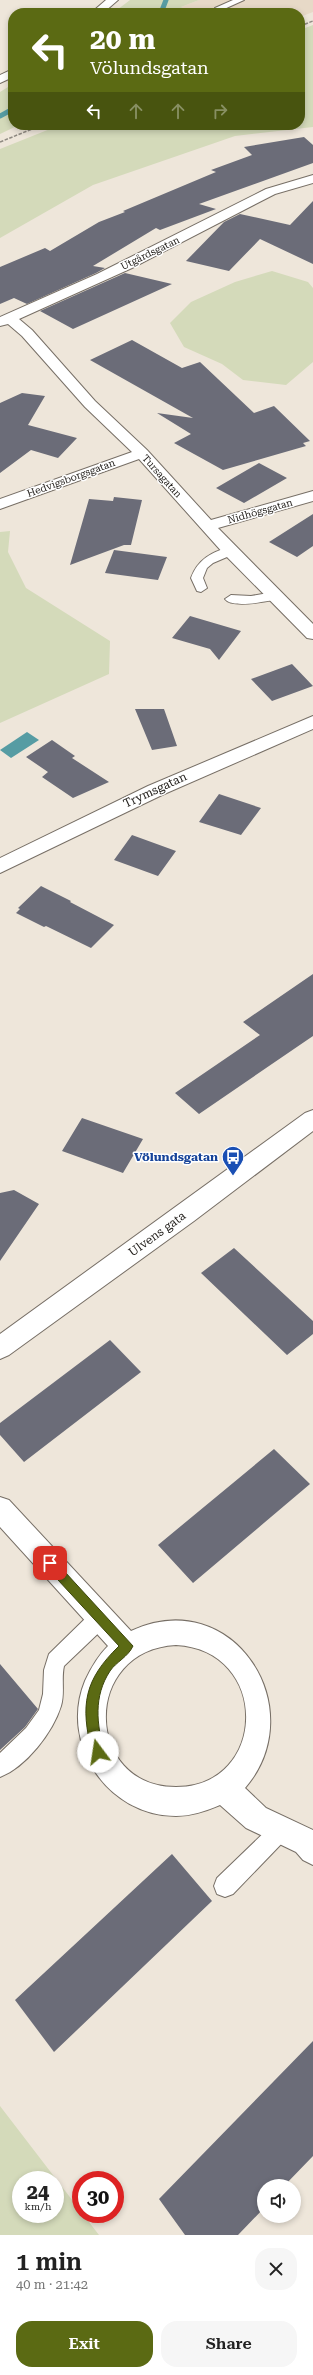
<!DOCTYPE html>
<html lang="en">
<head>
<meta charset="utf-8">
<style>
	:root { --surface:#fff; --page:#f6f6f6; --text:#222; --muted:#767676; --accent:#5b6a13 }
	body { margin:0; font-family:"Roboto Serif",serif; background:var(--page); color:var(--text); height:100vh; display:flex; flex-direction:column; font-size:15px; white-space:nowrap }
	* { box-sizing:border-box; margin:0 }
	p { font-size:13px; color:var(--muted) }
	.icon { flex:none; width:22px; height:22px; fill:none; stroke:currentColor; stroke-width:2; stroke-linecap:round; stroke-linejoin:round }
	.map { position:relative; height:2235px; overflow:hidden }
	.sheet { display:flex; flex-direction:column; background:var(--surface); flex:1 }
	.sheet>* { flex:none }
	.banner { position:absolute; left:8px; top:8px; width:297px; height:122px; border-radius:16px; box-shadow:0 2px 6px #0003; background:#5b6a13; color:#fff; overflow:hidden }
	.buttons { position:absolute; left:257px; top:2179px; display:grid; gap:8px }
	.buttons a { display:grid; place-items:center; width:44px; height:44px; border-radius:50%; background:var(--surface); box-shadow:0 2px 6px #0003; font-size:20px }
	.speed { position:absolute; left:12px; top:2171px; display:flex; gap:8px; font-size:20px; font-weight:700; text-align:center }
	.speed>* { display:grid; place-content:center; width:52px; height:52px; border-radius:50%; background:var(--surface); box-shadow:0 2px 6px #0003; line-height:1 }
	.speed small { font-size:10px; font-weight:400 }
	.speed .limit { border:6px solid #d22; background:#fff; color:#111 }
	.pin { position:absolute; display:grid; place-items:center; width:34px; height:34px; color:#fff; margin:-17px; border-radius:8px; box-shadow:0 2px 6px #0006 }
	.me { position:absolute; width:44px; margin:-22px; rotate:346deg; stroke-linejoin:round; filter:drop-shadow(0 0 3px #0008) }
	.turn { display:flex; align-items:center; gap:14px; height:84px; padding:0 16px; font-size:18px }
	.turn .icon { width:52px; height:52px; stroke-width:2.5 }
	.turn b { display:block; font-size:28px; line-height:34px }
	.lanes { display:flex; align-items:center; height:38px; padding:0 16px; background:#0003; justify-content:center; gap:20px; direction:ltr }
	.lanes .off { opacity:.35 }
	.round { display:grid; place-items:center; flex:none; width:42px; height:42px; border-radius:16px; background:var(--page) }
	.overview { display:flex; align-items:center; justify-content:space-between; height:68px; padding:0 16px }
	h1 { font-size:24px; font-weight:600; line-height:30px }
	.cta { display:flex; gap:8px; margin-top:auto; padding:8px 16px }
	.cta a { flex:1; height:46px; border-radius:16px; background:var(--accent); color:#fff; font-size:16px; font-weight:600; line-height:46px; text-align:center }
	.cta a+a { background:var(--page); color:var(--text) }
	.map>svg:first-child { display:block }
	.built { fill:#e7d9c7 }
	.green { fill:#d4daba; fill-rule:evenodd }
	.water { fill:#569ca3 }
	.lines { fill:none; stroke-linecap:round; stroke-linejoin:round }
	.stream { stroke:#569ca3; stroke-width:5 }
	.building { fill:#6b6c78 }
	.service-casing { stroke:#776f66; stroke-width:2 }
	.minor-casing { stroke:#776f66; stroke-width:2 }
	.tertiary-casing { stroke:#776f66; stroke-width:2 }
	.service { fill:#fff; fill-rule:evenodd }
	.minor { fill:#fff; fill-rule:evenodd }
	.tertiary { fill:#fff; fill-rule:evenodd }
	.rail { stroke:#8f8a82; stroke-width:1.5; stroke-dasharray:3.5 1.5; stroke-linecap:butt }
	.route { fill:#5b6a13; stroke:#3b450c }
	.labels { text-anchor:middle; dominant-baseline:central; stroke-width:3; stroke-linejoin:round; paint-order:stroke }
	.far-street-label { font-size:10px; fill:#26231f; stroke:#fff }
	.street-label { font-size:12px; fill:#26231f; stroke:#fff }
	.transit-label { font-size:12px; font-weight:bold; fill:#164399; stroke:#fff; text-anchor:end }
</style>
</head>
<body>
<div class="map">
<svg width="313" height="2235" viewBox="0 0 313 2235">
	<rect width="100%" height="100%" fill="#eee6da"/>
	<!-- built -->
	<path class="built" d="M199 0H313V12L300 17V13H196L181 7Z"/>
	<!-- green -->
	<path class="green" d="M130 0H199L181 7 196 13H113Z
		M313 25V127L235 136 93 185 0 238V149L60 125H300V30Z
		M13 84V125H19L0 134V92Z
		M272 271 308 282 313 288V362L286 385 243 380 222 364 184 347 170 323 191 302 235 282Z
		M10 531 8 552 26 588 110 641 109 674 0 723V532Z
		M0 2106 99 2235H0ZM21 2180H55V2214H21Z"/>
	<!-- water -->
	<path class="water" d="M27 732 39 740 11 758 0 750Z"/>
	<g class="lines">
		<!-- stream -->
		<path class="stream" d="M161 13 166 0
			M0 116 13 109"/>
	</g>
	<!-- building -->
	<path class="building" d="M304 137 313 145V163L199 204 216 209 160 230 156 228 93 266 105 268 96 273 27 304 14 298 0 304V267L45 248 50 251 99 222 125 212 123 211 216 172 211 170 252 155 244 147Z
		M313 201V264L260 239 229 271 186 261 224 222 240 214 290 225Z
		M125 273 172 284 73 329 40 311Z
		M132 340 182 368 200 362 254 413 274 406 310 441 303 443 306 446 223 470 174 443 191 434 157 413 193 418 90 360Z
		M22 393 45 396 28 425 77 438 58 458 31 450 0 473V403Z
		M259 463 287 478 244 503 216 488Z
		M114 497 142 500 131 545H124L70 565 89 499 113 501Z
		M313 514V546L297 557 269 542Z
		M114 550 167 557 158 580 105 573Z
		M190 616 241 631 219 660 210 649 172 638Z
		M292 664 313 686 272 701 251 679Z
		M135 709H164L177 746 152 750Z
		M52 740 75 756 72 758 109 782 73 798 42 777 48 772 26 757Z
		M219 794 261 808 241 835 199 822Z
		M132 835 176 851 158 876 114 860Z
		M41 886 71 901 70 902 114 925 91 948 46 926 44 927 16 913 20 909 18 908Z
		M313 974V1036L199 1114 175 1093 260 1035 243 1022Z
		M82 1118 143 1139 123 1173 62 1151Z
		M14 1190 39 1204 0 1261V1193Z
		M234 1248 313 1321V1334L287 1355 201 1273Z
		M110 1340 141 1372 24 1462 0 1435V1423Z
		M274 1449 310 1484 193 1583 158 1545Z
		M0 1664 38 1709 25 1727 0 1750Z
		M172 1854 212 1901 54 2052 15 2000Z
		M313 2041V2156L284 2186H264V2208L238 2235H185L159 2199Z"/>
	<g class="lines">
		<!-- service casing -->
		<g class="service-casing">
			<path id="service" d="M233 0H244L222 10 215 8Z
				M230 547 236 551 234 554 213 563 207 568 203 578 207 588 201 592 197 591 191 578C198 559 212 552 230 547Z
				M274 592 278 593 280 596 278 599C268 601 232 609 225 599L231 595 251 596Z
				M100 1609 107 1611 110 1618 107 1625 64 1666C61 1679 65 1693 61 1706 53 1732 26 1767 0 1777V1753L26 1728 39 1710 43 1694 44 1670 49 1654 93 1611Z
				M280 1820 287 1824 291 1831 287 1838 233 1894 225 1897 217 1894 214 1886 217 1878 273 1824Z"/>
		</g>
		<!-- minor casing -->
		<g class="minor-casing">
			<path id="minor" d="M313 175V183L275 194 132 268 19 319 32 330 95 401 147 450 211 520 313 491V501L218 528 313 624V639L307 638 224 554 139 459 0 509V499L132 452 85 407 22 336 8 324 0 326V317L97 274 266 189Z
				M313 716V729L162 795 0 873V858L148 786Z
				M313 1110V1131L194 1221 9 1355 0 1359V1334L305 1113Z
				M0 1497 9 1500 131 1631C233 1583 313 1709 245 1788L266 1808 313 1830V1865L303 1860 296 1852 246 1828 220 1805C206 1811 192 1816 176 1816 108 1816 59 1744 85 1681 91 1668 98 1656 108 1646L0 1527ZM176 1645C271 1650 268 1787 176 1787 84 1787 81 1650 176 1645Z"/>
		</g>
		<!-- tertiary casing -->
		<g class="tertiary-casing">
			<path id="tertiary" d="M106 0H118L103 13H91Z
				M13 69V77L0 83V75Z"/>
		</g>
		<!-- service -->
		<use href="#service" class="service"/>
		<!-- minor -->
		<use href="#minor" class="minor"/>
		<!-- tertiary -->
		<use href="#tertiary" class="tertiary"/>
		<!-- rail -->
		<path class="rail" d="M300 26 313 21
			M0 142 42 125"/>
	</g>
	<!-- route -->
	<path class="route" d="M50 1558 54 1560 133 1646C128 1657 116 1662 110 1671 93 1697 97 1724 104 1752L102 1756 98 1757 94 1756 92 1752C80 1705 84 1680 119 1646L46 1567V1560Z"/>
	<!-- icons -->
	<defs>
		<g id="bus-pin" transform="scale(1.15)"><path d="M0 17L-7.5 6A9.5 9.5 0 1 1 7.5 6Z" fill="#1a4fb4" stroke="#fff"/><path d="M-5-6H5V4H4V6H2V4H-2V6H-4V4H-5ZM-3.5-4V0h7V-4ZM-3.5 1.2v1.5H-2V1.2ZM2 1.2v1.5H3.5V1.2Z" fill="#fff"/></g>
	</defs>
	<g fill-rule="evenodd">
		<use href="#bus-pin" x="233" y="1157"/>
	</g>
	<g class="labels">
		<!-- far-street labels -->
		<g class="far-street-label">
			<text transform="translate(150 253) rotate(-26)">Utgårdsgatan</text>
			<text transform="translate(162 476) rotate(48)">Tursagatan</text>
			<text transform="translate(71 478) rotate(-20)">Hedvigsborgsgatan</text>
			<text transform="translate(260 511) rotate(-16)">Nidhögsgatan</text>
		</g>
		<!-- street labels -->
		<g class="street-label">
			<text transform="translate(155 790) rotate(-25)">Trymsgatan</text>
			<text transform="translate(157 1234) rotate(-36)">Ulvens gata</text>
		</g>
		<!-- transit labels -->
		<g class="transit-label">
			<text x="218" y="1157">Völundsgatan</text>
		</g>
	</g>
</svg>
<div class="buttons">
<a><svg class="icon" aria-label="sound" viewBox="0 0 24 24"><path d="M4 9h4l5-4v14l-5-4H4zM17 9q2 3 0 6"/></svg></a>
</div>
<div class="speed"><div>24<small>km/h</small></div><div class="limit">30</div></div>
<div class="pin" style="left:50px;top:1563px;background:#d93025"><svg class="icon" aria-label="arrive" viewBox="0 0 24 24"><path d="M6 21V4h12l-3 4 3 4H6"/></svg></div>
<svg class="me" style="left:98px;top:1752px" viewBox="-20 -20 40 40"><circle r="19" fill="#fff"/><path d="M0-13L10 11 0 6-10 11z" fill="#5b6a13"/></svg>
<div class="banner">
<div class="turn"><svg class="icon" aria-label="left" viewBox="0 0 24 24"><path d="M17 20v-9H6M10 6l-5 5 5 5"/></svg><div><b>20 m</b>Völundsgatan</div></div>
<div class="lanes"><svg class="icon" aria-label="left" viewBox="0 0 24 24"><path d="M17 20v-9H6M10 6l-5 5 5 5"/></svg><svg class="icon off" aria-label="ahead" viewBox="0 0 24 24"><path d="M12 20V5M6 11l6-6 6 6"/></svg><svg class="icon off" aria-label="ahead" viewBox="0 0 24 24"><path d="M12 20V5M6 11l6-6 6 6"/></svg><svg class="icon off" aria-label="right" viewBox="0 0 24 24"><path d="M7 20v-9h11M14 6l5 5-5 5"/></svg></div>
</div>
</div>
<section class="sheet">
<div class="overview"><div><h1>1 min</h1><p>40 m · 21:42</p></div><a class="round"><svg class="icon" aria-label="close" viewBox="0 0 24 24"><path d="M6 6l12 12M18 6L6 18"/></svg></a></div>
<div class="cta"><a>Exit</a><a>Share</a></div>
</section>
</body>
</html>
